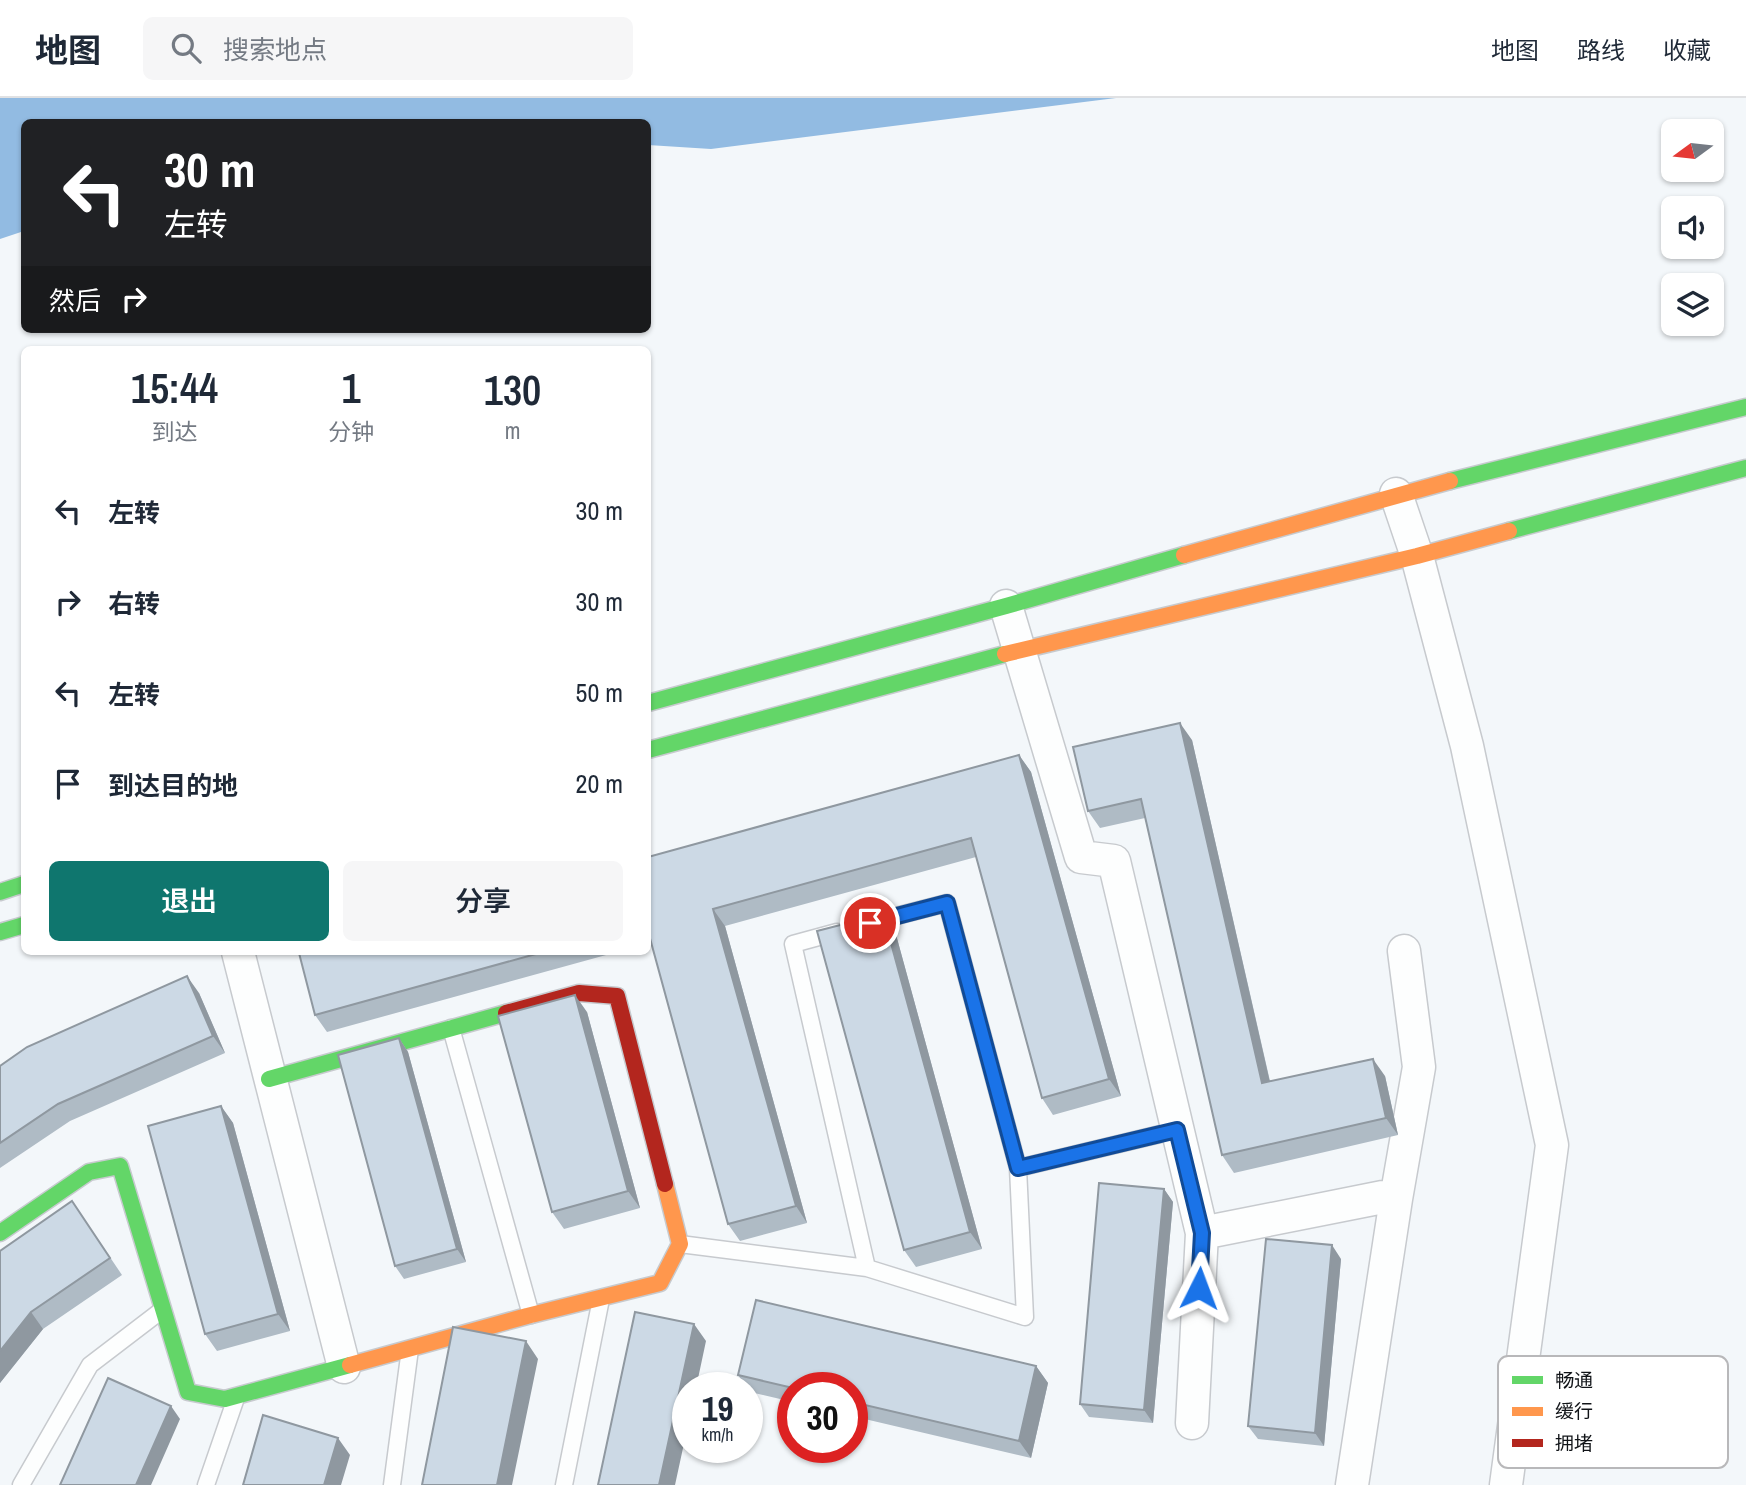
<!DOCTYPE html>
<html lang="zh">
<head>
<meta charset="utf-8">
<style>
	:root { --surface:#fff; --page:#f6f6f7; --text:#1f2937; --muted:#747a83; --line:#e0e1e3; --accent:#0f766e }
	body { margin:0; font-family:"Archivo Narrow","Noto Sans SC",sans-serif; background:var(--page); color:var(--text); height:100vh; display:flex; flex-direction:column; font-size:26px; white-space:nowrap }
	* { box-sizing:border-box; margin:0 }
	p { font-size:23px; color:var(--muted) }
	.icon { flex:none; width:38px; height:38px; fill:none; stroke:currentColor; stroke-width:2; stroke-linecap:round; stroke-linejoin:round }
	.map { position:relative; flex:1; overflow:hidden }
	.panel { position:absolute; left:21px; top:248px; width:630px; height:609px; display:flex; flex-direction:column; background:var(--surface); border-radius:10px; box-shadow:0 2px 5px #0004 }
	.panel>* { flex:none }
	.top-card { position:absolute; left:21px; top:21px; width:630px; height:214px; border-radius:10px; box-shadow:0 2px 5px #0004; background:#202124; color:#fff; overflow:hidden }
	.needle { width:46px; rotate:255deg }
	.controls { position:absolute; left:1661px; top:21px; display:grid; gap:14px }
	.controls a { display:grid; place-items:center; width:63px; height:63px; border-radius:10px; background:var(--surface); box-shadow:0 2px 5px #0004; font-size:35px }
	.speed { position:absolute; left:672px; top:1274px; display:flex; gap:14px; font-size:35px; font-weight:700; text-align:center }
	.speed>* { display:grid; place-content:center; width:91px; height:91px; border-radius:50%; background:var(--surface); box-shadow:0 2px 5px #0004; line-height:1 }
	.speed small { font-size:18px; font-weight:400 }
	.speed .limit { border:10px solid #d22; background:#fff; color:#111 }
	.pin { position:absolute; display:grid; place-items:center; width:60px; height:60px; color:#fff; margin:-30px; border:4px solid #fff; border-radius:50%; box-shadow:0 2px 7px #0007 }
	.me { position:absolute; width:77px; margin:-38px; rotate:3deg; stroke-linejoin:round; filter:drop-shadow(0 0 5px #0008) }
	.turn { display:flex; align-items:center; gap:24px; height:147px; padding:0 28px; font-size:32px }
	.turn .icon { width:91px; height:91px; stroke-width:2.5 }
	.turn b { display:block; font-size:49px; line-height:60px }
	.then { display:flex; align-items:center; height:66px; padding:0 28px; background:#0003; gap:14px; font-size:26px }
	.eta { display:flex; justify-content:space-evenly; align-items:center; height:119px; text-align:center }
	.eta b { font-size:42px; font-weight:600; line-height:49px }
	.primary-button { display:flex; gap:14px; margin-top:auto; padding:14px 28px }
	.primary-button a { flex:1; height:80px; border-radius:10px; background:var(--accent); color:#fff; font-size:28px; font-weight:600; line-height:80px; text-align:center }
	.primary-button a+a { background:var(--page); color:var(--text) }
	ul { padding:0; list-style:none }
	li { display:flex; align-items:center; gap:21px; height:91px; padding:0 28px }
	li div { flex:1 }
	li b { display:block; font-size:26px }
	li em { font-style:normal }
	header { display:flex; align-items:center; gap:42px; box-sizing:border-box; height:98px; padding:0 35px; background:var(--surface); border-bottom:2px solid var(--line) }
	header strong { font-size:33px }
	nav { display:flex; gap:38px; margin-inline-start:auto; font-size:24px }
	.search { width:490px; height:63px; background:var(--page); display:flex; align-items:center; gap:18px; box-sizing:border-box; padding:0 24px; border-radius:10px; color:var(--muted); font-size:26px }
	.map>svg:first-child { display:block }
	.water { fill:#92bbe2 }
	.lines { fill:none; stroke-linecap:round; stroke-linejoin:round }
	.lane-casing { stroke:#c7cace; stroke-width:19 }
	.street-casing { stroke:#c7cace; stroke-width:35 }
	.fast-casing { stroke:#c7cace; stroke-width:19 }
	.slow-casing { stroke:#c7cace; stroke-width:19 }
	.jam-casing { stroke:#c7cace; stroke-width:19 }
	.lane { stroke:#fdfefe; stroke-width:16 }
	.street { stroke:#fdfefe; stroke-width:32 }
	.fast { stroke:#63d668; stroke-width:16 }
	.slow { stroke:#ff974d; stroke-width:16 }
	.jam { stroke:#b3261e; stroke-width:16 }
	.wall { fill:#afbbc5 }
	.shaded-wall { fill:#8f98a0 }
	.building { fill:#ccd9e5; stroke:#8f98a0; stroke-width:2 }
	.route-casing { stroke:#114b97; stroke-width:18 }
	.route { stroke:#1a73e8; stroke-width:12 }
	.key { fill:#fff; stroke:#b8b8ba; stroke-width:2 }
	.key-label { font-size:19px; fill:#111418 }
</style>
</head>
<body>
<header>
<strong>地图</strong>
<div class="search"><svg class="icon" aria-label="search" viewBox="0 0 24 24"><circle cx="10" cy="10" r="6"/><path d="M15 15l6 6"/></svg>搜索地点</div>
<nav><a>地图</a><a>路线</a><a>收藏</a></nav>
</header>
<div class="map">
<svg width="1746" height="1387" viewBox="0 0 1746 1387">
	<rect width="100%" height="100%" fill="#f3f7fa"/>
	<!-- water -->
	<path class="water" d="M0 0H1116L711 51 648 47V24H24V133L0 141Z"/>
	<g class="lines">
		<!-- lane casing -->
		<g class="lane-casing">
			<path id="lane" d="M837 834 793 846 867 1170
				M451 930 531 1217
				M1018 1070 1177 1032
				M680 1146 867 1170 1025 1219 1018 1070 947 805 865 826
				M21 1387 90 1267 162 1212
				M206 1387 236 1300
				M392 1387 410 1251
				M564 1387 601 1201"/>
		</g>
		<!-- street casing -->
		<g class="street-casing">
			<path id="street" d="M1396 396 1417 458 1467 648 1552 1047 1506 1387
				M1006 508 1081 759 1114 763 1202 1135 1192 1325
				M238 854 344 1269
				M1202 1135 1383 1099 1396 1101
				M1352 1387 1396 1101 1419 969 1404 853"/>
		</g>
		<!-- fast casing -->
		<g class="fast-casing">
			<path id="fast" d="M1450 383 1746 309
				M1509 433 1746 370
				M648 605 1006 508 1184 457
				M648 652 1005 556
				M0 794 24 786
				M0 834 24 827
				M269 981 506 915
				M0 1135 89 1074 120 1068 188 1294 225 1301 350 1267"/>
		</g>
		<!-- slow casing -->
		<g class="slow-casing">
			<path id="slow" d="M1184 457 1450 383
				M1005 556 1417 458 1509 433
				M350 1267 527 1218 660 1185 680 1146 665 1086"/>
		</g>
		<!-- jam casing -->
		<g class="jam-casing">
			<path id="jam" d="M506 915 579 895 617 898 665 1086"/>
		</g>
		<!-- lane -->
		<use href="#lane" class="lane"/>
		<!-- street -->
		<use href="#street" class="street"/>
		<!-- fast -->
		<use href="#fast" class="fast"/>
		<!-- slow -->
		<use href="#slow" class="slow"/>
		<!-- jam -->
		<use href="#jam" class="jam"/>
	</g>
	<!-- wall -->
	<path class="wall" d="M1192 642 1270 983 1385 978 1398 1037 1234 1075 1222 1057 1145 720 1100 730 1088 713Z
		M1019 657 1031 674 1121 998 1053 1017 1042 1000 976 759 725 828 807 1125 740 1143 728 1126 651 845 648 846V759Z
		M883 816 895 833 982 1151 916 1169 904 1152Z
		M303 854H617L327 934 315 917Z
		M199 895 225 955 70 1023 0 1070V968Z
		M587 914 640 1110 564 1131 552 1114Z
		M399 940 408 954 466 1164 404 1181 395 1168Z
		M221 1008 233 1025 290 1233 217 1253 205 1236Z
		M1164 1091 1173 1104 1153 1325 1089 1319 1080 1306Z
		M72 1103 122 1177 43 1231 0 1285V1153Z
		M1341 1161 1324 1348 1258 1341 1248 1328Z
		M1036 1268 1048 1285 1031 1360 852 1318V1290H793V1304L750 1294 738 1277Z"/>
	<!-- shaded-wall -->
	<path class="shaded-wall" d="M1180 625 1192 642 1274 1002 1262 985Z
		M1019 657 1031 674 1121 998 1109 981Z
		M713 811 725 828 807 1125 796 1108Z
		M883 816 895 833 982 1151 970 1134Z
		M187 878 199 895 225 955 213 938Z
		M575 897 587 914 640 1110 628 1093Z
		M399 940 408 954 466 1164 457 1151Z
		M1373 961 1385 978 1398 1037 1386 1020Z
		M221 1008 233 1025 290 1233 278 1216Z
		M1164 1091 1173 1104 1153 1325 1144 1312Z
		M1332 1147 1341 1161 1324 1348 1315 1335Z
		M31 1214 43 1231 0 1285V1253Z
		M694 1226 706 1243 696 1290H688V1327L675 1387H659Z
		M526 1243 538 1261 512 1387H497Z
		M1036 1268 1048 1285 1031 1360 1019 1343Z
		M171 1308 180 1321 151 1387H136Z
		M338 1340 350 1357 341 1387H324Z"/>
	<!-- building -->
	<path class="building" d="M1180 625 1262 985 1373 961 1386 1020 1222 1057 1141 701 1088 713 1073 649Z
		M1019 657 1109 981 1042 1000 971 740 713 811 796 1108 728 1126 648 833V759Z
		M883 816 970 1134 904 1152 817 833Z
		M303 854H543L315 917 299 855Z
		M187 878 213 938 58 1006 0 1045V968L27 949Z
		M575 897 628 1093 552 1114 498 918Z
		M399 940 457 1151 395 1168 338 957Z
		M221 1008 278 1216 205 1236 148 1028Z
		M1099 1085 1164 1091 1144 1312 1080 1306Z
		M72 1103 110 1160 31 1214 0 1253V1153Z
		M1266 1141 1332 1147 1315 1335 1248 1328Z
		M756 1202 1036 1268 1019 1343 852 1304V1290H793L738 1277Z
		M635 1214 694 1226 659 1387H598Z
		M453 1229 526 1243 497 1387H422Z
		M108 1280 171 1308 136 1387H60Z
		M263 1317 338 1340 324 1387H243Z"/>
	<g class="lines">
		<!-- route casing -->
		<g class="route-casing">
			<path id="route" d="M870 825 947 805 1018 1070 1177 1032 1202 1135 1199 1190"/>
		</g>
		<!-- route -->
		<use href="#route" class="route"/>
	</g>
	<!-- legend -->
	<rect x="1498" y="1258" width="230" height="112" rx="10" class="key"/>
	<rect x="1512" y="1278" width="31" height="8" fill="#63d668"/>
	<rect x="1512" y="1309" width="31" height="9" fill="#ff974d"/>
	<rect x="1512" y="1341" width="31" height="8" fill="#b3261e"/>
	<g class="key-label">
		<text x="1555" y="1289">畅通</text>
		<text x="1555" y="1320">缓行</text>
		<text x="1555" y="1352">拥堵</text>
	</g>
</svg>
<div class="controls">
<a><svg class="needle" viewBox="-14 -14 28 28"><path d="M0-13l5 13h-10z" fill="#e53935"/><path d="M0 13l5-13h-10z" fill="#747a83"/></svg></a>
<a><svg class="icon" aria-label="sound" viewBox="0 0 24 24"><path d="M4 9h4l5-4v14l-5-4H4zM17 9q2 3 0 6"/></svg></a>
<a><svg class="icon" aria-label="layers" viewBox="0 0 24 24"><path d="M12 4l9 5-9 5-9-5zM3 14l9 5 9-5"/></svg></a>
</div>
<div class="speed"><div>19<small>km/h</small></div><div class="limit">30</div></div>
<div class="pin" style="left:870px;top:825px;background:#d93025"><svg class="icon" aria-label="arrive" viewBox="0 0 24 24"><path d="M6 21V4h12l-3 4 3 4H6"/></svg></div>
<svg class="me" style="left:1199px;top:1190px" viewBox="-20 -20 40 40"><path d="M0-17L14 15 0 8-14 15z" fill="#1a73e8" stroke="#fff" stroke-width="4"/></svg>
<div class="top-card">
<div class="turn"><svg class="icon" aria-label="left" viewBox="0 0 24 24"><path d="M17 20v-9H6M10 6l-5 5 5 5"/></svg><div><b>30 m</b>左转</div></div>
<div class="then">然后<svg class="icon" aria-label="right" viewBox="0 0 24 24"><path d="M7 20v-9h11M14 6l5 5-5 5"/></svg></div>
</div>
<section class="panel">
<div class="eta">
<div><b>15:44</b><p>到达</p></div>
<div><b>1</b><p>分钟</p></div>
<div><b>130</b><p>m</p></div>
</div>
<ul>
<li><svg class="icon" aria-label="left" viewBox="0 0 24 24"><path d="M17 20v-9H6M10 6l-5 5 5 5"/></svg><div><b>左转</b></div><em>30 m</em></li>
<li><svg class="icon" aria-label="right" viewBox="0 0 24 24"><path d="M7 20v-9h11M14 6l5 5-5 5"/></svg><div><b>右转</b></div><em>30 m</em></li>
<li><svg class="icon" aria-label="left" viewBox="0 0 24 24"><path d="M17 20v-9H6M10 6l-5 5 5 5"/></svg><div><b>左转</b></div><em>50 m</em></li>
<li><svg class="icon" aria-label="arrive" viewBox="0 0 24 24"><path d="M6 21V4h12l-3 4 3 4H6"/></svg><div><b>到达目的地</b></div><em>20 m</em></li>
</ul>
<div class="primary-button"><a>退出</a><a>分享</a></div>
</section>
</div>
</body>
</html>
